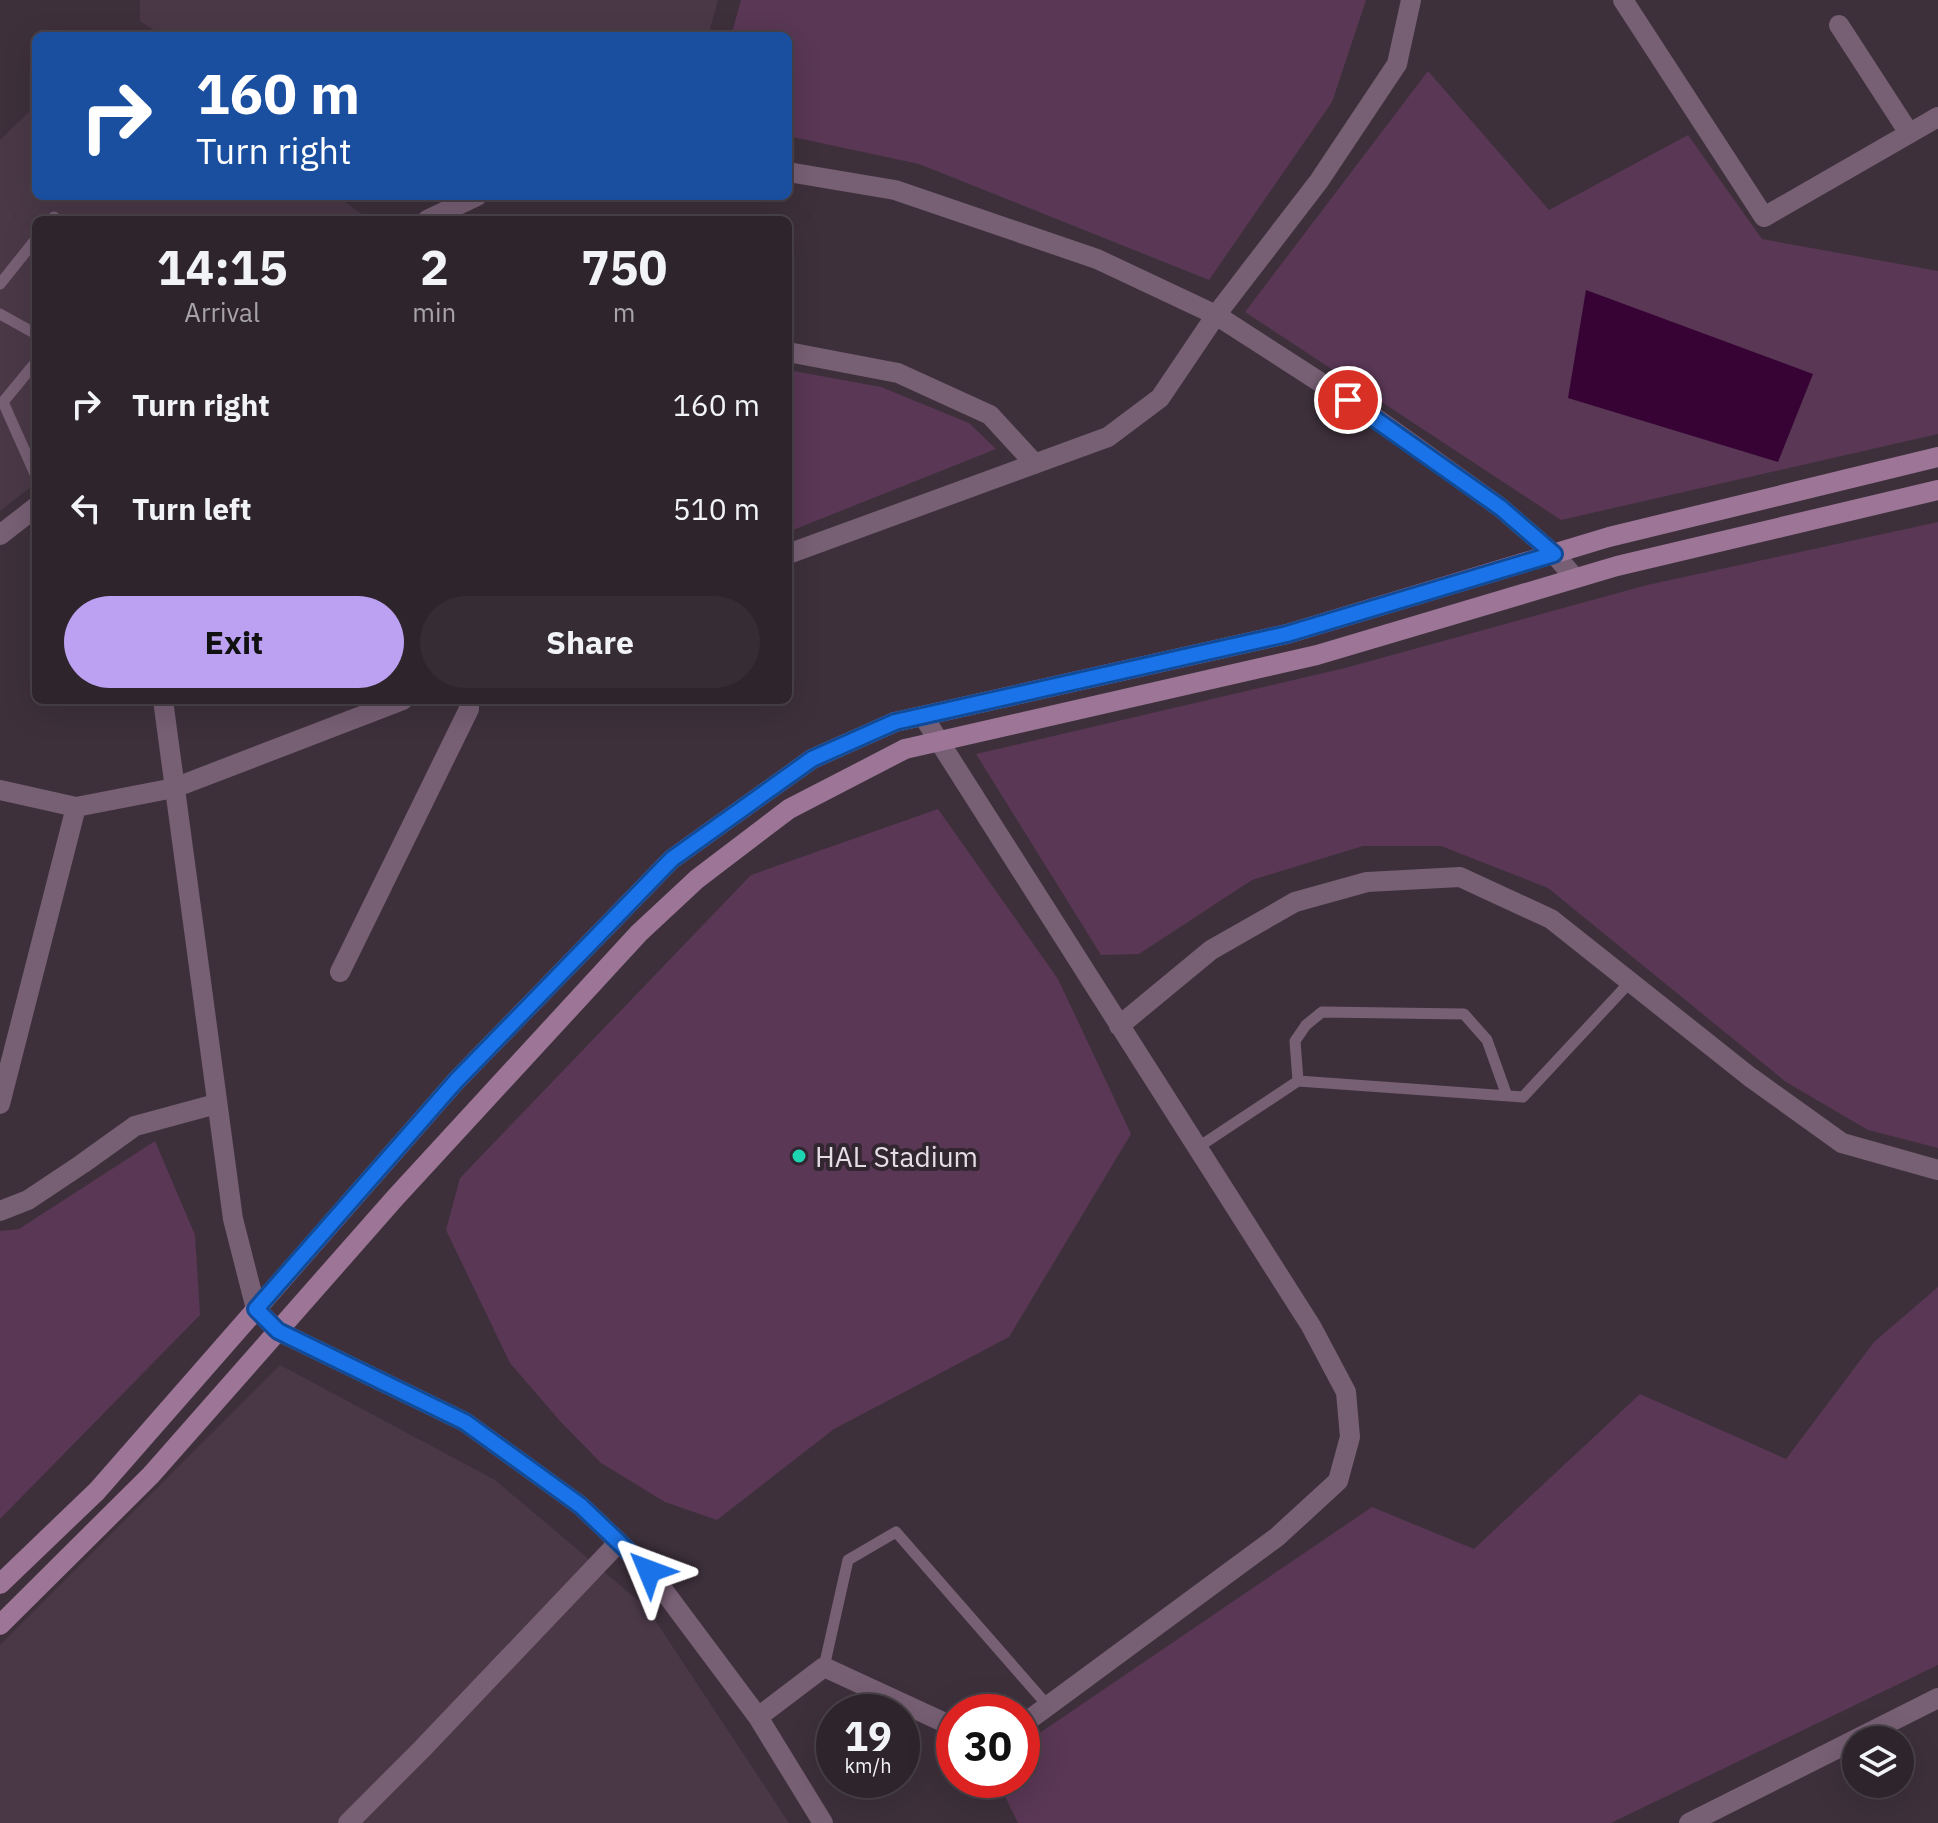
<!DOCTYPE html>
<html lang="en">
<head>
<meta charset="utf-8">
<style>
	:root { --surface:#2e242c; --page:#362c34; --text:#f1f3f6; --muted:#a7a4a9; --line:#494148; --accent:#bca0f2 }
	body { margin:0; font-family:"IBM Plex Sans",sans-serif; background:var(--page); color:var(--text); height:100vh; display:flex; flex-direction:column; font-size:30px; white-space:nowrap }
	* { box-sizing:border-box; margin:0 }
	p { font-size:26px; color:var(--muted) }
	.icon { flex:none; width:44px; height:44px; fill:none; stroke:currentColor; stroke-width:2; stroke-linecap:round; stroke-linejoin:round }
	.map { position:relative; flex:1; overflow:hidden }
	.side { position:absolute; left:32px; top:216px; width:760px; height:488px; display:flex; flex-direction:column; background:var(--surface); border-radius:12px; box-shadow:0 8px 32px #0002,0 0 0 2px var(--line) }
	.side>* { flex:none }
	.hud { position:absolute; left:32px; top:32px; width:760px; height:168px; border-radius:12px; box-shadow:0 8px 32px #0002,0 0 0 2px var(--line); background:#1a4fa0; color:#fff; overflow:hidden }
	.tools { position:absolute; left:1842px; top:1726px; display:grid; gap:16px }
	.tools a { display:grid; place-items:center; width:72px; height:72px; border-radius:50%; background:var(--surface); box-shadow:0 8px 32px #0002,0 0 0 2px var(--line); font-size:40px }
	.speed { position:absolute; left:816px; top:1694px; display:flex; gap:16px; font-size:40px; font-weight:700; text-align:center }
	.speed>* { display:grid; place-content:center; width:104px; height:104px; border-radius:50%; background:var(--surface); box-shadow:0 8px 32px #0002,0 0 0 2px var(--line); line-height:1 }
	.speed small { font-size:20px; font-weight:400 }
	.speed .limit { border:12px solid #d22; background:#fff; color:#111 }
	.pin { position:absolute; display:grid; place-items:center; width:68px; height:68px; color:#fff; margin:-34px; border:4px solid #fff; border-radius:50%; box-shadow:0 2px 8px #0007 }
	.me { position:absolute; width:88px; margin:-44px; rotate:314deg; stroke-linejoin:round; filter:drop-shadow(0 0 6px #0008) }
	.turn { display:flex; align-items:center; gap:28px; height:168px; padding:0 32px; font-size:36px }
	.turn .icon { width:104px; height:104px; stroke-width:2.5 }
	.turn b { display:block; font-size:56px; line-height:68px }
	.eta { display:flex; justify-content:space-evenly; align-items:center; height:136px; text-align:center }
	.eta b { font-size:48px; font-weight:700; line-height:56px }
	.primary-button { display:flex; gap:16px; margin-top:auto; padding:16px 32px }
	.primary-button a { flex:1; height:92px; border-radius:48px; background:var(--accent); color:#111; font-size:32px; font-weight:700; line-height:92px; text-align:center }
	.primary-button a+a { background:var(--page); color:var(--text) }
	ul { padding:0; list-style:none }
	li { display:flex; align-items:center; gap:24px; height:104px; padding:0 32px }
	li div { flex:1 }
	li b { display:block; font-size:30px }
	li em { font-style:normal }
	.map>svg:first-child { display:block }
	.built { fill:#4a3847 }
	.green { fill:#593755 }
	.water { fill:#360334 }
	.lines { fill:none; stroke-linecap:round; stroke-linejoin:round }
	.lane { stroke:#775f74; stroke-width:11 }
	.street { stroke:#775f74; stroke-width:20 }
	.secondary { stroke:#9c7597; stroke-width:20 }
	.route-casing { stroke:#114b97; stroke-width:20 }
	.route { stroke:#1a73e8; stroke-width:14 }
	.poi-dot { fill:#1ed5b1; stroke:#322631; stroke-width:3 }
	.labels { text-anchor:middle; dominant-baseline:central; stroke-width:8; stroke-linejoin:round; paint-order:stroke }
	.poi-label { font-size:28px; fill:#e5dde4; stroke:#322631; text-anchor:start }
</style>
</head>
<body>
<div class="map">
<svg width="1938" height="1823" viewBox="0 0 1938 1823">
	<rect width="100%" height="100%" fill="#3d303b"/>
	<!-- built -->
	<path class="built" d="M140 0H718L708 36H163L140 21Z
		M36 105V196H337L370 220H36V483L0 511V140Z
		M280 1365 495 1480 647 1608 789 1823H0V1645Z"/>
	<!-- green -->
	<path class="green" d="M741 0H1366L1332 102 1209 280 919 164 788 136V36H731Z
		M1428 71 1549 210 1688 135 1762 239 1938 271V434L1561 520 1245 312Z
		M788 370 881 387 969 423 996 449 788 532Z
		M1938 522V1148L1868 1130 1786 1082 1548 888 1441 846H1363L1252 880 1139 954 1101 955 976 754 1345 668 1647 585Z
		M938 809 1058 979 1131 1134 1009 1337 834 1429 717 1520 665 1502 601 1463 560 1421 510 1363 446 1230 460 1178 751 875Z
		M155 1141 195 1235 200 1315 0 1519V1231L19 1229Z
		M1938 1287V1665L1611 1823H1018L997 1780H1022V1745L1372 1507 1474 1549 1640 1394 1786 1459 1874 1342Z"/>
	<!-- water -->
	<path class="water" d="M1586 290 1813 374 1778 462 1568 398Z"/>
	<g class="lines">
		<!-- lane -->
		<path class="lane" d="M51 220 54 217 57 220
			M0 284 36 239
			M0 314 36 334
			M36 362 3 402 36 476
			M1298 1081 1295 1041 1306 1025 1322 1012 1464 1014 1487 1040 1507 1096
			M1197 1148 1298 1081 1523 1097 1630 982
			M824 1667 848 1560 896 1532 1048 1706"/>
		<!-- street -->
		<path class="street" d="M1623 0 1764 217 1938 117
			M1839 25 1909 133
			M788 172 895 190 1097 259 1216 315 1374 417 1501 508 1554 554 1575 578
			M427 220 477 196
			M788 352 898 373 990 415 1035 464
			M0 535 36 507
			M788 554 1108 437 1160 398 1216 315 1319 181 1397 64 1411 0
			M163 700 233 1219 256 1309 278 1331 465 1422 581 1506 649 1571 758 1717 823 1823
			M923 716 1311 1326 1346 1392 1350 1437 1338 1481 1277 1537 1022 1725
			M0 790 76 807 174 788 403 700
			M340 972 469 709V700
			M1119 1026 1211 950 1295 902 1367 882 1460 877 1551 919 1750 1077 1842 1143 1938 1170
			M0 1104 76 807
			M0 1211 28 1200 82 1164 135 1126 216 1104
			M758 1717 824 1667 954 1727
			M348 1823 422 1749 619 1542
			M1689 1823 1938 1698"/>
		<!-- secondary -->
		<path class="secondary" d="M0 1584 97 1491 456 1081 672 859 812 759 895 722 1287 634 1609 537 1938 457
			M0 1625 151 1475 395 1198 639 933 697 879 789 809 905 749 1317 655 1617 566 1938 490"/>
	</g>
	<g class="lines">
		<!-- route casing -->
		<g class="route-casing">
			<path id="route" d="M649 1571 581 1506 465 1422 278 1331 256 1309 456 1081 672 859 812 759 895 722 1287 634 1554 554 1501 508 1348 400"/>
		</g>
		<!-- route -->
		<use href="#route" class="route"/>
	</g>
	<!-- markers -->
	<circle class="poi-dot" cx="799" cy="1156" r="8"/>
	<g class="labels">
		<!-- poi labels -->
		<g class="poi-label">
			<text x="815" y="1156">HAL Stadium</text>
		</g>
	</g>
</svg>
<div class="tools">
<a><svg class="icon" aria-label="layers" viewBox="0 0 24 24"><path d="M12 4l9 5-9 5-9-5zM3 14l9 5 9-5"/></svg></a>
</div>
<div class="speed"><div>19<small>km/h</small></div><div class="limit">30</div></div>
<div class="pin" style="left:1348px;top:400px;background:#d93025"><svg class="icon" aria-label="arrive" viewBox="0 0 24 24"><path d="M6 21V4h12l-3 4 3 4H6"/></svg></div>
<svg class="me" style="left:649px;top:1571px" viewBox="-20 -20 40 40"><path d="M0-17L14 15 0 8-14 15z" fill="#1a73e8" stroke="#fff" stroke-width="4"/></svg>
<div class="hud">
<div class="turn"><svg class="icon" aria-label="right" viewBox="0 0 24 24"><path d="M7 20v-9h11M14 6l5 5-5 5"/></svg><div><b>160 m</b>Turn right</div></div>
</div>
<section class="side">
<div class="eta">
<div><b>14:15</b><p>Arrival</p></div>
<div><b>2</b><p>min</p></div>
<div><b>750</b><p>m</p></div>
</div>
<ul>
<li><svg class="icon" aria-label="right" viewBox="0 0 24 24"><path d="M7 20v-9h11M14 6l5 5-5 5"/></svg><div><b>Turn right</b></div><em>160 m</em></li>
<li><svg class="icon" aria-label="left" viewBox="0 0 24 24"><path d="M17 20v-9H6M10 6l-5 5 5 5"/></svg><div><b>Turn left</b></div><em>510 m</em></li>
</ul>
<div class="primary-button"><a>Exit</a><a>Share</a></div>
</section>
</div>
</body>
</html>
